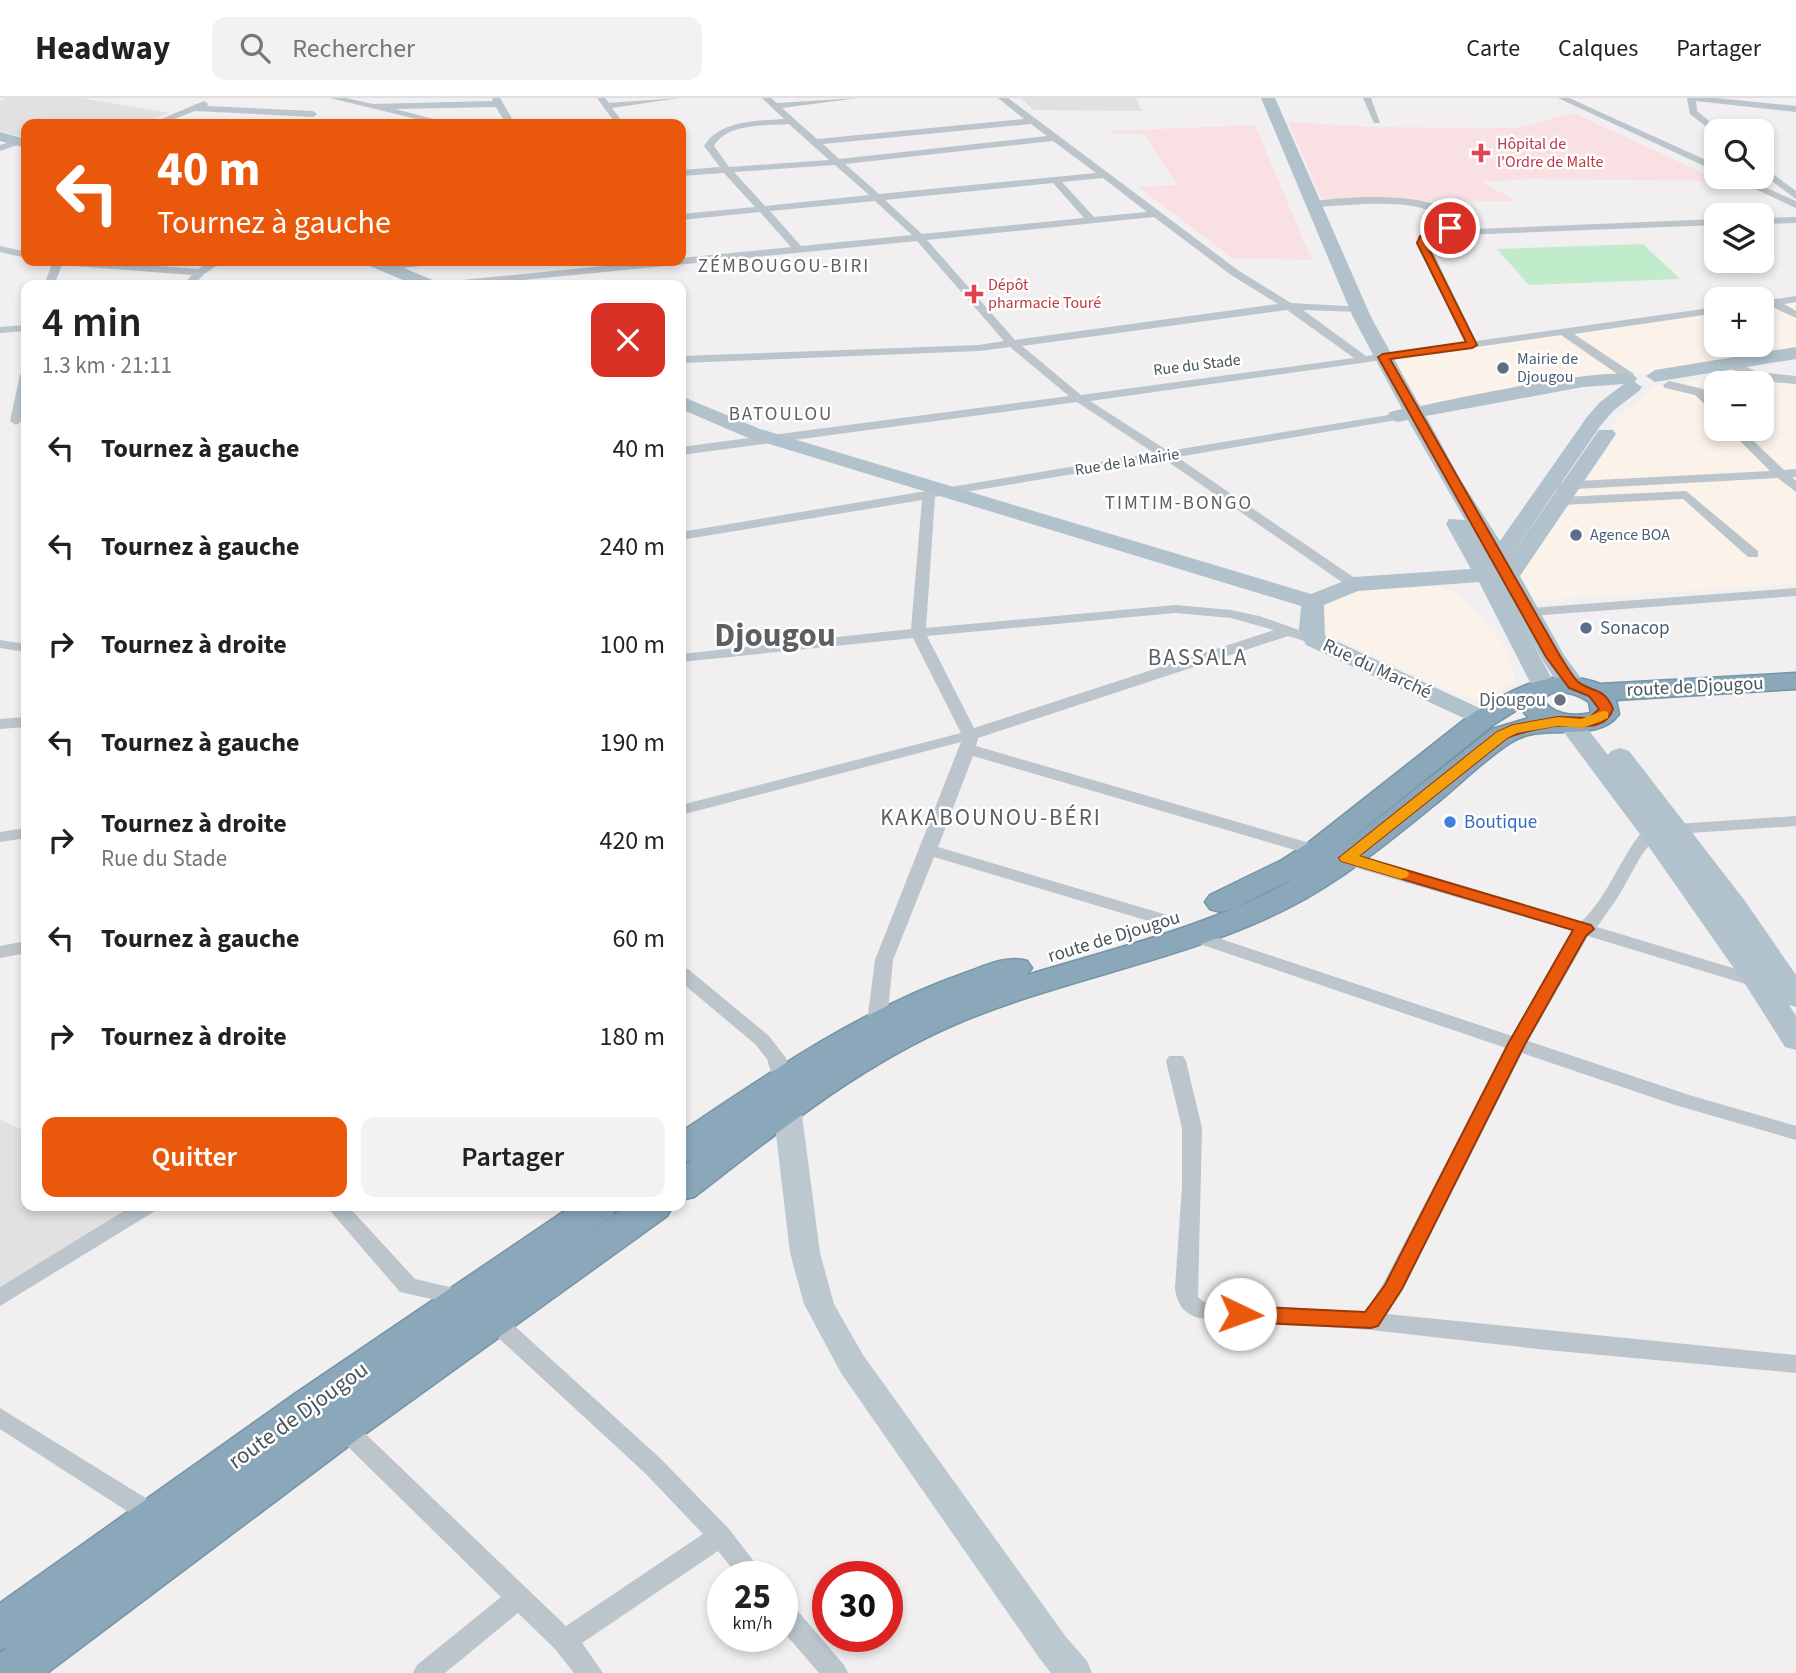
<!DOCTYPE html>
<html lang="fr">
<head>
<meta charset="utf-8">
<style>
	:root { --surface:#fff; --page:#f2f2f2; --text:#222; --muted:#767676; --line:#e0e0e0; --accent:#ea580c }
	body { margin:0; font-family:"Source Sans 3",sans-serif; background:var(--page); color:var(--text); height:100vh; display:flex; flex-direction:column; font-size:26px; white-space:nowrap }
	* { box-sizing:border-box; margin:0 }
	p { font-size:23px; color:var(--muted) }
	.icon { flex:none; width:38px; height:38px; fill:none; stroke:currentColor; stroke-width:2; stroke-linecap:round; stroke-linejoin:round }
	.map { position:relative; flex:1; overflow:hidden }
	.panel { position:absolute; left:21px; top:182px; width:665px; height:931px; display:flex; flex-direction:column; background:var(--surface); border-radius:14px; box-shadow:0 4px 10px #0003 }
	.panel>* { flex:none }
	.guide { position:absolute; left:21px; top:21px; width:665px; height:147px; border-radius:14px; box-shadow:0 4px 10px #0003; background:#ea580c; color:#fff; overflow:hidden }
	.fabs { position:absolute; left:1704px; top:21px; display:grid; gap:14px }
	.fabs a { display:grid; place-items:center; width:70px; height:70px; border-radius:14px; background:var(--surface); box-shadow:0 4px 10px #0003; font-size:35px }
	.speed { position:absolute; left:707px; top:1463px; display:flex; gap:14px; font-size:35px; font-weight:700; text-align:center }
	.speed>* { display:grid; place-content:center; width:91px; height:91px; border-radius:50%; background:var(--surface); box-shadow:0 4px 10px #0003; line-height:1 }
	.speed small { font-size:18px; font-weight:400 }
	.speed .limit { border:10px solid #d22; background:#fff; color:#111 }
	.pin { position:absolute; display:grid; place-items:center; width:60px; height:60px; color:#fff; margin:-30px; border:4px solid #fff; border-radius:50%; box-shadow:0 2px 7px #0007 }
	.me { position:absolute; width:77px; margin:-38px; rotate:93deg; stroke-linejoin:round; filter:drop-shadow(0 0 5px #0008) }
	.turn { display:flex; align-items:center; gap:24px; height:147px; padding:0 21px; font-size:32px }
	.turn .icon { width:91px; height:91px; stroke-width:2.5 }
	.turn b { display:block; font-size:49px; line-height:60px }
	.round { display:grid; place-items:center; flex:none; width:74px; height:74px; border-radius:14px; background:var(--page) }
	.head { display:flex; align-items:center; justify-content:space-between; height:119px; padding:0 21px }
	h1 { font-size:42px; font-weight:600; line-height:52px }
	.button { display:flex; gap:14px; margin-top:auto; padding:14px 21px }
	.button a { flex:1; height:80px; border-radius:14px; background:var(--accent); color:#fff; font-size:28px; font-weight:600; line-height:80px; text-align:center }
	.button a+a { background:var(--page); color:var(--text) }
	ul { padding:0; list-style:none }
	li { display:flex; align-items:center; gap:21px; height:98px; padding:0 21px }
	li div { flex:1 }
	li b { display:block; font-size:26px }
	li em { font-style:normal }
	header { display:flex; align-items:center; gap:42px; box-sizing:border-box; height:98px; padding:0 35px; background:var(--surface); border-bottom:2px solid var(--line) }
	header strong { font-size:33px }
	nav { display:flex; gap:38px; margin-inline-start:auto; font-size:24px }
	.search { width:490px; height:63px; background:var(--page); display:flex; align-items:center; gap:18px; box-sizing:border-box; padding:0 24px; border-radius:14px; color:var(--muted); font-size:26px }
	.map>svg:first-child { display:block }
	.commercial { fill:#fbf3ea; fill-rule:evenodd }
	.education { fill:#e2e0e0 }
	.medical { fill:#f9e1e3 }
	.green { fill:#c1eccb }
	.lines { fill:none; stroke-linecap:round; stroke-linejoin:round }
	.highway-casing { stroke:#7594a6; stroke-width:3 }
	.street { fill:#bbc5cb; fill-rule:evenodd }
	.secondary { fill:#bcc8cf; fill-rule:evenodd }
	.primary { fill:#b1c2cc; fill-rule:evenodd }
	.highway { fill:#8aa8ba; fill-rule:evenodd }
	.route { fill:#ea580c; stroke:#983908; stroke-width:2 }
	.slow { fill:#f59e0b }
	.health-dot { fill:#e0444e; stroke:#fff; stroke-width:2.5 }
	.service-dot { fill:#5c6f8a; stroke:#fff; stroke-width:2.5 }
	.worship-dot { fill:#6b7280; stroke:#fff; stroke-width:2.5 }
	.shop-dot { fill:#3f7fe0; stroke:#fff; stroke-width:2.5 }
	.labels { text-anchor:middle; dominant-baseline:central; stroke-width:5; stroke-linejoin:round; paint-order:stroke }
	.far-health-label { font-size:16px; fill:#be3a42; stroke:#fff; text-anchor:start }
	.far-service-label { font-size:16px; fill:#4e5e75; stroke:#fff; text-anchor:start }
	.far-street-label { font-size:16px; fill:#48555b; stroke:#fff }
	.far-quarter-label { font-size:19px; letter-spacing:2px; fill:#5c6063; stroke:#fff }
	.service-label { font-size:19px; fill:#4e5e75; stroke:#fff; text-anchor:start }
	.street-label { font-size:19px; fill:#48555b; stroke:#fff }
	.worship-label { font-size:19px; fill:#5b616d; stroke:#fff; text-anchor:end }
	.shop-label { font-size:19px; fill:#366cbe; stroke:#fff; text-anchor:start }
	.quarter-label { font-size:23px; letter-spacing:2px; fill:#5c6063; stroke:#fff }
	.near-street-label { font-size:23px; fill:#48555b; stroke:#fff }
	.town-label { font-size:33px; font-weight:bold; fill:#5c6063; stroke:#fff }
</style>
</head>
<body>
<header>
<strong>Headway</strong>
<div class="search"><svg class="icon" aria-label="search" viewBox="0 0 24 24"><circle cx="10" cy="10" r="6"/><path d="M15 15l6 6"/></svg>Rechercher</div>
<nav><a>Carte</a><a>Calques</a><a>Partager</a></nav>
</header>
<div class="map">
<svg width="1796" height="1575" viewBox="0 0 1796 1575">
	<rect width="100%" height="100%" fill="#f1efef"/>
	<!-- commercial -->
	<path class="commercial" d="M1796 203V254L1420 308 1390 262 1717 214V247H1762V208Z
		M1729 277 1796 283V486L1527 503 1514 481 1565 410 1620 317 1656 289ZM1717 285H1762V331H1717Z
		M1440 489 1455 493 1501 543 1511 565 1515 583 1481 603 1469 601 1320 533 1321 509 1345 497 1370 490Z"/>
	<!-- education -->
	<path class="education" d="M7 0H81L170 15 139 26H26V40L0 33V2Z
		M1021 0H1136L1142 13 1033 12Z
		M0 1021 26 1034V1108H132L0 1189Z"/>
	<!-- medical -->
	<path class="medical" d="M1574 15 1720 83 1529 81 1481 84 1517 103 1323 104 1288 24 1376 29 1516 30Z
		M1255 27 1312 162 1232 160 1138 89 1177 87 1144 36H1114L1110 33Z"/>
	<!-- green -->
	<path class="green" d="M1643 146 1680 181 1529 187 1497 151Z"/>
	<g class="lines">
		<!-- highway casing -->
		<g class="highway-casing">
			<path id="highway" d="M1796 575V591L1616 602 1619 616C1596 648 1543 622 1510 645 1487 660 1466 680 1444 699 1395 739 1345 781 1288 810 1183 863 1064 880 956 926 860 967 777 1035 694 1099L681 1102V1070L692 1062 681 1065V1034C772 973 860 912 965 875 985 868 1006 857 1027 863L1032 870 1027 877C1119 849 1215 827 1299 778L1232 811 1221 814 1210 811 1205 804 1210 797 1282 762 1308 745 1473 615C1513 591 1553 567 1600 586ZM1552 595C1567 593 1577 596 1589 604L1591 615C1575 619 1550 617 1543 600ZM1520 610 1529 620 1492 631 1334 755 1493 627Z
				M572 1108H618L612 1118 478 1212 627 1108H673L667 1118 358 1341 47 1575H0V1555L10 1548 0 1552V1505L296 1295Z"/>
		</g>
		<!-- street -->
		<path class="street" d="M330 0H346L373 6 493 3 492 0H500L515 26H506L496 9 395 11 453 26H437Z
			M597 0H605L609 5 679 0 612 10 624 26H616Z
			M762 0H771L777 5 858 0 782 10 817 41 1024 21 998 0H1008L1239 173 1291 205 1363 209 1365 211 1359 214 1303 212 1366 258 1465 244 1416 145 1419 138 1439 134 1448 125C1424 96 1349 108 1314 109L1309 106 1310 104C1342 98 1420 94 1447 112 1452 115 1455 121 1458 125L1452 132 1717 121V127L1460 137 1427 142 1476 243 1717 209V215L1574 236 1634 276V282H1626L1561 237 1090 303 1168 353 1401 315V321L1397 322 1177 359 1359 483V489H1349L1164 361 935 399 926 530 1175 507 1231 512 1259 518 1319 539 1321 542 1319 545 1314 546 1288 538 978 640 976 648 1581 824C1609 798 1620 758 1646 729H1658L1660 733 1641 758 1618 799 1597 829 1766 880 1796 894V907L1752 888 1588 838 1528 943 1689 997 1796 1028V1042L1675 1007 1522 955 1403 1191 1387 1216 1796 1257V1275L1547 1252 1371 1232 1199 1220C1183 1215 1177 1206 1175 1190L1182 1089V1030L1166 963 1169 958H1183L1186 963 1202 1030 1198 1199 1204 1204 1365 1214 1383 1186 1506 950 1185 841 1182 837 1185 833H1197L1512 938 1572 833 973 658 938 749 1174 819 1177 823 1168 829 1162 827 934 759 893 862 887 923 893 932 890 936C878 940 874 934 867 924L875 862 961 644 681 717V707L961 635 913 540 681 564V556L911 531 922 402 681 442V434L1154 355 1077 304 681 357V349L1069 298 1010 249 979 253 681 265V258L979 247 1004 243 917 143 472 187H437L442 184 654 163H681V160L791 149 760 114 681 122V116L755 109 724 75 681 78V72L720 69 704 48C720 22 757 23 784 21ZM789 26 829 62 729 69 714 48C727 25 766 28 789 26ZM1031 26 1047 38 839 61 823 46ZM1053 43 1096 75 879 96 845 66ZM835 67 869 97 765 108 734 74ZM1103 80 1147 114 1094 119 1062 84ZM1053 85 1084 120 922 136 885 102ZM875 103 912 137 801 148 770 113ZM1154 119 1231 177 1278 206 1015 242 927 142ZM1287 212 1354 260 1081 297 1022 248ZM1175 515 1231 520 1274 532 974 630 927 538Z
			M1363 0H1371L1380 25H1374Z
			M1558 0H1569L1717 67V74Z
			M1687 0H1716L1796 8V14L1696 3 1697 13 1721 33H1717V37L1690 16Z
			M204 3 208 6 207 8 313 13 317 16 313 19 195 13 161 26H149Z
			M18 42 26 44 0 53V47Z
			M1762 68 1796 93V101L1762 76Z
			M1729 79H1741L1796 103V110Z
			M1796 119V125L1762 126V120Z
			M0 148 26 154V160L0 154Z
			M48 163H92L198 171 212 163H224L204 176 194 187H183L192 177 62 167 54 187H44L52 166Z
			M413 163H443L438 166 386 172 381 169 386 166Z
			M1796 198V204L1784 206 1796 213V220L1770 208 1762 209V203Z
			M26 227V233L0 235V229Z
			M1732 262 1757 274 1796 278V286C1772 284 1748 283 1728 268V264Z
			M26 273V304L22 323 16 327 10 323 20 277Z
			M1669 283 1703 291 1717 306V318L1695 297 1665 290 1663 287Z
			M1728 331H1741L1784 372 1796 371V379H1792L1796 383V394L1778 380 1558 392 1551 388 1558 384 1770 373Z
			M1686 393 1758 453V459H1748L1683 401 1562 407 1555 403 1562 399Z
			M1796 490V498L1517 519 1510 515 1517 511Z
			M0 542 26 546V554L0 550Z
			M26 619V629L0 631V621Z
			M1796 718V728L1675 736 1667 731 1675 726Z
			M26 730V740L0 744V734Z
			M26 843V855L0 860V848Z
			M681 869 688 871 769 938 786 960 792 982 789 987H775L767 961 755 946 681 884Z
			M132 1108H159L155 1113 0 1208V1189Z
			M326 1108H348L415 1181 471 1194 474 1200 471 1206 463 1208 400 1194Z
			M489 1209 497 1212 661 1361 729 1431 766 1479H739L718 1453 582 1545 603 1575H574L555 1551 518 1515 445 1575H413L417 1567 501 1499 335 1336 331 1329 335 1322 343 1320 351 1322 566 1528 703 1436 645 1375 481 1224 478 1218 481 1212Z
			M0 1310 165 1412 168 1419 165 1426 156 1429 147 1426 0 1331Z
			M782 1502 791 1505 844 1567 848 1575H819L782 1532Z"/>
		<!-- secondary -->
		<path class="secondary" d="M785 985 795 987 799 994 820 1155 834 1206 863 1257 1066 1539 1087 1563 1092 1575H1051L1040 1561 841 1275 804 1206 790 1155 771 994 775 987Z"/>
		<!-- primary -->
		<path class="primary" d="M1261 0H1275L1371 219 1420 308C1450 302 1624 263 1637 280L1635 284 1642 289 1639 293 1614 312 1601 327 1510 459 1599 332H1613L1616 336 1520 478 1564 557 1586 587 1583 592C1578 593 1572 595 1566 592 1553 585 1532 542 1524 528L1555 587 1552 592 1543 594 1534 592 1479 484 1358 493 1324 507 1325 538 1492 616 1496 621 1492 626 1483 629 1306 547 1299 531 1301 508 746 339 681 311V298L760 331 1311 496 1354 479 1471 471 1446 426 1449 421 1465 422 1408 322 1397 324 1387 318 1390 314 1402 311 1353 219ZM1624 286 1600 304 1587 319 1500 443 1460 381 1426 318 1583 289Z
			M0 34 26 41V50L0 43Z
			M365 163H387L435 183 438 187H415L367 167Z
			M1796 249V261L1655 284 1646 278 1655 272Z
			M1570 617 1579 620 1608 657 1611 653 1620 650 1629 653 1745 803 1796 877V909L1789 907 1796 918V952L1785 949 1747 889 1642 739 1557 625 1561 620Z"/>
		<!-- highway -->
		<use href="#highway" class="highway"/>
	</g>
	<!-- route -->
	<path class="route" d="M1450 127 1455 130 1447 137 1427 142 1426 145 1477 247 1472 250 1390 261 1560 558C1565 566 1571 576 1577 583 1591 595 1604 588 1613 611 1605 636 1574 626 1555 628 1538 631 1522 633 1507 640L1359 758 1591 827 1594 831 1586 838 1525 946 1402 1191 1378 1228 1371 1230 1240 1224 1233 1222 1230 1216 1233 1211 1240 1208 1365 1214 1385 1187 1508 946 1573 832 1341 763 1339 760 1497 634 1513 627 1558 619 1589 620 1599 611 1589 598 1569 590 1546 559 1378 259 1383 256 1466 244 1417 145 1420 138 1440 133Z"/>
	<!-- slow -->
	<path class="slow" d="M1603 613 1608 614V620L1583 630 1558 628 1517 635 1507 640 1359 758 1407 773 1409 776 1407 779 1401 781 1341 763 1339 760 1497 634 1513 627 1558 619 1581 621Z"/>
	<!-- markers -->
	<g class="health-dot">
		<path d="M1477.5 44.5h7v7h7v7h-7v7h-7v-7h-7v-7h7z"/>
		<path d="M970.5 185.5h7v7h7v7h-7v7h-7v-7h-7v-7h7z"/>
	</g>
	<g class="service-dot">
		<circle cx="1503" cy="270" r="7"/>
		<circle cx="1576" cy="437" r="7"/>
		<circle cx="1586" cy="530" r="7"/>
	</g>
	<circle class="worship-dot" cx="1560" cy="602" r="7"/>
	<circle class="shop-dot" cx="1450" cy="724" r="7"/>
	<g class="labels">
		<!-- far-health labels -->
		<g class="far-health-label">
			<text x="1497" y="46">Hôpital de<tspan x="1497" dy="18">l'Ordre de Malte</tspan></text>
			<text x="988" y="187">Dépôt<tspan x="988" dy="18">pharmacie Touré</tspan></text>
		</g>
		<!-- far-service labels -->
		<g class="far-service-label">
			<text x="1517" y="261">Mairie de<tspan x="1517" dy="18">Djougou</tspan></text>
			<text x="1590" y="437">Agence BOA</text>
		</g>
		<!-- far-street labels -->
		<g class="far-street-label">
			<text transform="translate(1197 267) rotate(-7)">Rue du Stade</text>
			<text transform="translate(1127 364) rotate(-9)">Rue de la Mairie</text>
		</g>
		<!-- far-quarter labels -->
		<g class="far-quarter-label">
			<text x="784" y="168">ZÉMBOUGOU-BIRI</text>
			<text x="781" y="316">BATOULOU</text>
			<text x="1179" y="405">TIMTIM-BONGO</text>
		</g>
		<!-- service labels -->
		<g class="service-label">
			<text x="1600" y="530">Sonacop</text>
		</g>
		<!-- street labels -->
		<g class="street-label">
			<text transform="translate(1377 571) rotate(25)">Rue du Marché</text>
			<text transform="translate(1695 589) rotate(-3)">route de Djougou</text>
			<text transform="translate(1114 839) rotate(-17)">route de Djougou</text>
		</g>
		<!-- worship labels -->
		<g class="worship-label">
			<text x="1546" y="602">Djougou</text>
		</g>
		<!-- shop labels -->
		<g class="shop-label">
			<text x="1464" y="724">Boutique</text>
		</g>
		<!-- quarter labels -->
		<g class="quarter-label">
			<text x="1198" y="559">BASSALA</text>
			<text x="991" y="719">KAKABOUNOU-BÉRI</text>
		</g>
		<!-- near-street labels -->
		<g class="near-street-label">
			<text transform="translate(298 1317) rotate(-36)">route de Djougou</text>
		</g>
		<!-- town labels -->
		<g class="town-label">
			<text x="775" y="537">Djougou</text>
		</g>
	</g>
</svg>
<div class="fabs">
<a><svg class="icon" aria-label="search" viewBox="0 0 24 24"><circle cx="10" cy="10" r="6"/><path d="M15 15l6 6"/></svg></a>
<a><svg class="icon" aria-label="layers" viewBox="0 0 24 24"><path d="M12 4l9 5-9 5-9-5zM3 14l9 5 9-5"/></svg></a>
<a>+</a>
<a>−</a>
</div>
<div class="speed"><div>25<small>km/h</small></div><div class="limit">30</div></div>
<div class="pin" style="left:1450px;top:130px;background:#d93025"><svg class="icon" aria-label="arrive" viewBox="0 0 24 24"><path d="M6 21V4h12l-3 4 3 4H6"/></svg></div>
<svg class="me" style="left:1240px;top:1216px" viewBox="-20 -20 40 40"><circle r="19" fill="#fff"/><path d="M0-13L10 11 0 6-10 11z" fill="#ea580c"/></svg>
<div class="guide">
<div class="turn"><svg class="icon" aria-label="left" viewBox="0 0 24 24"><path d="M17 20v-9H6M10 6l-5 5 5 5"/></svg><div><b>40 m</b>Tournez à gauche</div></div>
</div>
<section class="panel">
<div class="head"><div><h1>4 min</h1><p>1.3 km · 21:11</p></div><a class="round" style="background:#d93025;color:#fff"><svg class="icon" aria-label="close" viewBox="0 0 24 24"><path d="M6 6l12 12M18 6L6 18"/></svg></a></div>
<ul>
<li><svg class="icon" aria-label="left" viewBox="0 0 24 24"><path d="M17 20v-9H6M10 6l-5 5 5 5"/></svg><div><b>Tournez à gauche</b></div><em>40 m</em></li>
<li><svg class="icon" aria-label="left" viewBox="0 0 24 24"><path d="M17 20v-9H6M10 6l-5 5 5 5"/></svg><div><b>Tournez à gauche</b></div><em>240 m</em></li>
<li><svg class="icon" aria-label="right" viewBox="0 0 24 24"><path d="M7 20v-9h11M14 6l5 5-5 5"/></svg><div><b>Tournez à droite</b></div><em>100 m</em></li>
<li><svg class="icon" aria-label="left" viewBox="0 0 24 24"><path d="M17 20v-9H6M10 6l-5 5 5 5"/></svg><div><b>Tournez à gauche</b></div><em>190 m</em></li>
<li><svg class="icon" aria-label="right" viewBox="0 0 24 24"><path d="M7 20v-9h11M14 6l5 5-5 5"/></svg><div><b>Tournez à droite</b><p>Rue du Stade</p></div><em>420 m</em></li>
<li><svg class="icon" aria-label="left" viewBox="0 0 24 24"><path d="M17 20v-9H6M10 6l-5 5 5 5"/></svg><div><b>Tournez à gauche</b></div><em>60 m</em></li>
<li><svg class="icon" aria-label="right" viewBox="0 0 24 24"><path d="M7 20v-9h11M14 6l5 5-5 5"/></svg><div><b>Tournez à droite</b></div><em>180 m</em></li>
</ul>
<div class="button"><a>Quitter</a><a>Partager</a></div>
</section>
</div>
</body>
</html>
